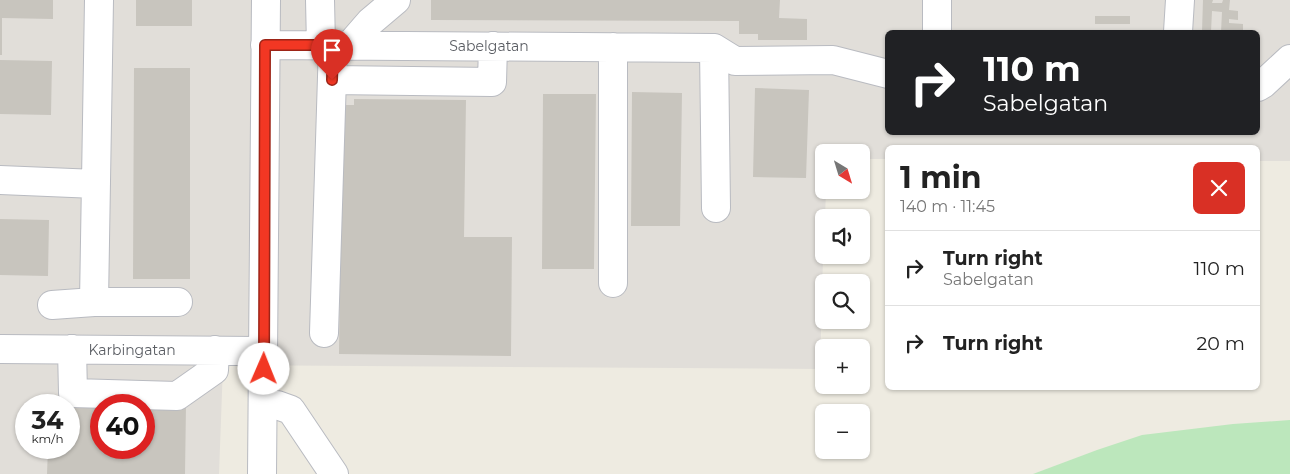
<!DOCTYPE html>
<html lang="en">
<head>
<meta charset="utf-8">
<style>
	:root { --surface:#fff; --page:#f6f6f6; --text:#222; --muted:#767676; --line:#e0e0e0 }
	body { margin:0; font-family:Montserrat,sans-serif; background:var(--page); color:var(--text); height:100vh; display:flex; flex-direction:column; font-size:19px; white-space:nowrap }
	* { box-sizing:border-box; margin:0 }
	p { font-size:16px; color:var(--muted) }
	.icon { flex:none; width:28px; height:28px; fill:none; stroke:currentColor; stroke-width:2; stroke-linecap:round; stroke-linejoin:round }
	.map { position:relative; flex:1; overflow:hidden }
	.side { position:absolute; left:885px; top:145px; width:375px; height:245px; display:flex; flex-direction:column; background:var(--surface); border-radius:8px; box-shadow:0 1px 4px #0004 }
	.side>* { flex:none }
	.hud { position:absolute; left:885px; top:30px; width:375px; height:105px; border-radius:8px; box-shadow:0 1px 4px #0004; background:#202124; color:#fff; overflow:hidden }
	.needle { width:32px; rotate:142deg }
	.tools { position:absolute; left:815px; top:144px; display:grid; gap:10px }
	.tools a { display:grid; place-items:center; width:55px; height:55px; border-radius:8px; background:var(--surface); box-shadow:0 1px 4px #0004; font-size:25px }
	.speed { position:absolute; left:15px; top:394px; display:flex; gap:10px; font-size:25px; font-weight:700; text-align:center }
	.speed>* { display:grid; place-content:center; width:65px; height:65px; border-radius:50%; background:var(--surface); box-shadow:0 1px 4px #0004; line-height:1 }
	.speed small { font-size:12px; font-weight:400 }
	.speed .limit { border:8px solid #d22; background:#fff; color:#111 }
	.pin { position:absolute; display:grid; place-items:center; width:42px; height:42px; color:#fff; margin:-51px -21px; border-radius:50% 50% 50% 0; rotate:-45deg; box-shadow:0 0 5px #0007 }
	.pin .icon { rotate:45deg }
	.me { position:absolute; width:55px; margin:-28px; rotate:1deg; stroke-linejoin:round; filter:drop-shadow(0 0 4px #0008) }
	.turn { display:flex; align-items:center; gap:18px; height:105px; padding:0 15px; font-size:22px }
	.turn .icon { width:65px; height:65px; stroke-width:2.5 }
	.turn b { display:block; font-size:35px; line-height:42px }
	.round { display:grid; place-items:center; flex:none; width:52px; height:52px; border-radius:8px; background:var(--page) }
	.headline { display:flex; align-items:center; justify-content:space-between; height:85px; padding:0 15px }
	h1 { font-size:30px; font-weight:700; line-height:38px }
	ul { padding:0; list-style:none }
	li { display:flex; align-items:center; gap:15px; height:75px; padding:0 15px; border-top:1px solid var(--line) }
	li div { flex:1 }
	li b { display:block; font-size:19px }
	li em { font-style:normal }
	.map>svg:first-child { display:block }
	.industrial { fill:#e1ded9; fill-rule:evenodd }
	.green { fill:#bce7bc }
	.building { fill:#c8c5be }
	.lines { fill:none; stroke-linecap:round; stroke-linejoin:round }
	.minor-casing { stroke:#b9bbc1; stroke-width:30 }
	.minor { stroke:#fff; stroke-width:28 }
	.route-casing { stroke:#9d2417; stroke-width:12 }
	.route { stroke:#f23723; stroke-width:9 }
	.labels { text-anchor:middle; dominant-baseline:central; stroke-width:4; stroke-linejoin:round; paint-order:stroke }
	.street-label { font-size:14px; fill:#5a5d63; stroke:#fff }
</style>
</head>
<body>
<div class="map">
<svg width="1290" height="474" viewBox="0 0 1290 474">
	<rect width="100%" height="100%" fill="#eeebe1"/>
	<!-- industrial -->
	<path class="industrial" d="M0 0H1290V161H1258V148H888L887 159H861V152H824V190H826L825 217 824 218 820 369 223 365 219 474H0ZM888 32H1258V132H888ZM26 405H69V448H26ZM101 405H144V448H101Z"/>
	<!-- green -->
	<path class="green" d="M1290 420V474H1033L1097 450 1142 435 1233 424Z"/>
	<!-- building -->
	<path class="building" d="M0 0H53V19L2 18V55H0Z
		M136 0H192V26H136Z
		M431 0H780L779 18 807 19V40H758V34H739V21L431 20Z
		M1203 0H1213L1212 3H1222L1223 0H1230L1229 10 1238 11V20L1229 19V23L1243 24V32H1221L1222 12 1212 11 1211 32H1202Z
		M1095 16H1130V24H1095Z
		M0 60 52 61 51 115 0 114Z
		M134 68H190V279H133Z
		M755 88 809 90 806 178 753 177Z
		M632 92 682 93 680 226H631Z
		M543 94H596L594 269H542Z
		M354 99 466 100 464 237H512L511 356 339 354 342 105H354Z
		M0 219 49 220 48 276 0 275Z
		M49 403 101 404V448H144V404L186 405 185 474H47L48 448H69V405H49Z"/>
	<g class="lines">
		<!-- minor casing -->
		<g class="minor-casing">
			<path id="minor" d="M320 0 321 45
				M937 32V0
				M1178 32 1180 0
				M265 45 714 48
				M350 45 370 22 396 0
				M714 48 735 61 833 60 888 74
				M714 48 716 208
				M332 80 492 82 493 46
				M1258 87 1263 84 1290 59
				M0 180 96 184
				M613 283V47
				M94 302 99 0
				M52 305 94 302H178
				M324 333 333 45
				M0 349 264 351
				M72 349 73 393 177 396 214 370 215 350
				M263 405H277L291 410 334 474
				M262 474 266 0"/>
		</g>
		<!-- minor -->
		<use href="#minor" class="minor"/>
	</g>
	<g class="lines">
		<!-- route casing -->
		<g class="route-casing">
			<path id="route" d="M264 369 265 45H333L332 80"/>
		</g>
		<!-- route -->
		<use href="#route" class="route"/>
	</g>
	<g class="labels">
		<!-- street labels -->
		<g class="street-label">
			<text x="489" y="46">Sabelgatan</text>
			<text x="132" y="350">Karbingatan</text>
		</g>
	</g>
</svg>
<div class="tools">
<a><svg class="needle" viewBox="-14 -14 28 28"><path d="M0-13l5 13h-10z" fill="#e53935"/><path d="M0 13l5-13h-10z" fill="#767676"/></svg></a>
<a><svg class="icon" aria-label="sound" viewBox="0 0 24 24"><path d="M4 9h4l5-4v14l-5-4H4zM17 9q2 3 0 6"/></svg></a>
<a><svg class="icon" aria-label="search" viewBox="0 0 24 24"><circle cx="10" cy="10" r="6"/><path d="M15 15l6 6"/></svg></a>
<a>+</a>
<a>−</a>
</div>
<div class="speed"><div>34<small>km/h</small></div><div class="limit">40</div></div>
<div class="pin" style="left:332px;top:80px;background:#d93025"><svg class="icon" aria-label="arrive" viewBox="0 0 24 24"><path d="M6 21V4h12l-3 4 3 4H6"/></svg></div>
<svg class="me" style="left:264px;top:369px" viewBox="-20 -20 40 40"><circle r="19" fill="#fff"/><path d="M0-13L10 11 0 6-10 11z" fill="#f23723"/></svg>
<div class="hud">
<div class="turn"><svg class="icon" aria-label="right" viewBox="0 0 24 24"><path d="M7 20v-9h11M14 6l5 5-5 5"/></svg><div><b>110 m</b>Sabelgatan</div></div>
</div>
<section class="side">
<div class="headline"><div><h1>1 min</h1><p>140 m · 11:45</p></div><a class="round" style="background:#d93025;color:#fff"><svg class="icon" aria-label="close" viewBox="0 0 24 24"><path d="M6 6l12 12M18 6L6 18"/></svg></a></div>
<ul>
<li><svg class="icon" aria-label="right" viewBox="0 0 24 24"><path d="M7 20v-9h11M14 6l5 5-5 5"/></svg><div><b>Turn right</b><p>Sabelgatan</p></div><em>110 m</em></li>
<li><svg class="icon" aria-label="right" viewBox="0 0 24 24"><path d="M7 20v-9h11M14 6l5 5-5 5"/></svg><div><b>Turn right</b></div><em>20 m</em></li>
</ul>
</section>
</div>
</body>
</html>
